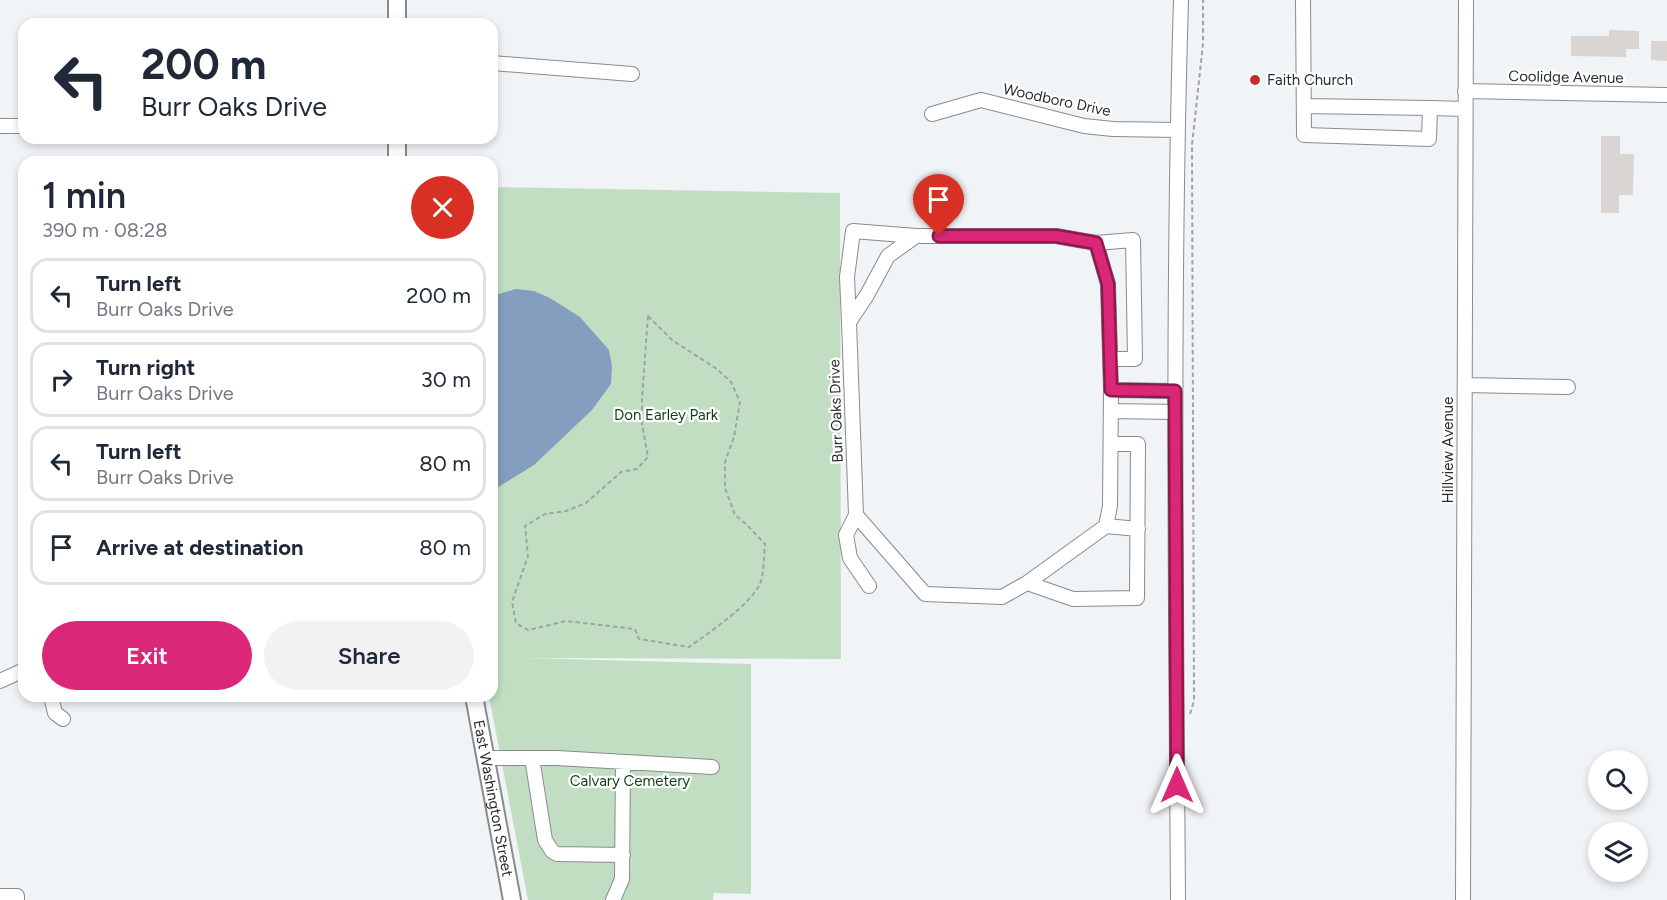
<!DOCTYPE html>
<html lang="en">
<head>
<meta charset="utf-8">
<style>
	:root { --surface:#fff; --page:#f2f2f3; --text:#1f2937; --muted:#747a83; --line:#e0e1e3; --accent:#db2777 }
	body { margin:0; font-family:Figtree,sans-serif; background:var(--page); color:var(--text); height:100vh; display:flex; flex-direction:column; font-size:22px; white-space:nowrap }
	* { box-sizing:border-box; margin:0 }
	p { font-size:20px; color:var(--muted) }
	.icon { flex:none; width:33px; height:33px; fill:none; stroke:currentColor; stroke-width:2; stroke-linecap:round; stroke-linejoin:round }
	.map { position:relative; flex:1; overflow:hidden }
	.details { position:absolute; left:18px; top:156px; width:480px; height:546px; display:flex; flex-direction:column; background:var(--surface); border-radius:18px; box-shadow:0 3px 9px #0003 }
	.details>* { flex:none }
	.guide { position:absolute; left:18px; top:18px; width:480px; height:126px; border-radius:18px; box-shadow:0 3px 9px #0003; background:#fff; color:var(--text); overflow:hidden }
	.fabs { position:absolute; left:1588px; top:750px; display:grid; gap:12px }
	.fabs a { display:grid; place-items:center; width:60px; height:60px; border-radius:50%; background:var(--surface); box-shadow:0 3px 9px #0003; font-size:30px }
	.pin { position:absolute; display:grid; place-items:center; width:51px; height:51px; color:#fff; margin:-62px -26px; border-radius:50% 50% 50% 0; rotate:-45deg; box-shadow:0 0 6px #0007 }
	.pin .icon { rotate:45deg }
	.me { position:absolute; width:66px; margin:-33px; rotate:0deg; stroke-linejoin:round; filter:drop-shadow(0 0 4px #0008) }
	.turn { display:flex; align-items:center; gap:21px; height:126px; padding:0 24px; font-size:27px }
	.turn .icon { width:78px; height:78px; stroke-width:2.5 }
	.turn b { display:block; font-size:42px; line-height:51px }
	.round { display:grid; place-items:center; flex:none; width:63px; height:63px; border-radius:32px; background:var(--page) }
	.headline { display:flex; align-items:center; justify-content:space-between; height:102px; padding:0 24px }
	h1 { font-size:36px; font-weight:600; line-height:45px }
	.button { display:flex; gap:12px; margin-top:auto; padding:12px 24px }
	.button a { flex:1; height:69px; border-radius:36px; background:var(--accent); color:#fff; font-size:24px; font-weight:600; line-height:69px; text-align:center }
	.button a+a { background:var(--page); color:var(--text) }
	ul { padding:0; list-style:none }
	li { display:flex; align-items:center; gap:18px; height:75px; margin:0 12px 9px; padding:0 12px; border:3px solid var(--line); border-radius:18px }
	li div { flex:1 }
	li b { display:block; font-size:22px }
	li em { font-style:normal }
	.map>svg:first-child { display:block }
	.green { fill:#c2dec2 }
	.water { fill:#849ebf }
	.building { fill:#d8d5d3 }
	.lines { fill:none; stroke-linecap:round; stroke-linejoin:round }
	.minor-casing { stroke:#888b8d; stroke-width:16 }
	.major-casing { stroke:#888b8d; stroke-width:20 }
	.path { stroke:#a0a3a4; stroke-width:2; stroke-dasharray:4.5 3; stroke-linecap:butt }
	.minor { stroke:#fff; stroke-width:14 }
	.major { stroke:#fff; stroke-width:16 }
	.route-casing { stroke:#8e194d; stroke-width:15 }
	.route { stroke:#db2777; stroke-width:10 }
	.poi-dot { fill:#be2f2d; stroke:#fff; stroke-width:2 }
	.labels { text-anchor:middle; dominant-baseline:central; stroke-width:4.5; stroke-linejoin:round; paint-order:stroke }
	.street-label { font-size:15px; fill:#2a2b2c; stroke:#fff }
	.poi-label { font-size:15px; fill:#2a2b2c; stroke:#fff; text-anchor:start }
	.park-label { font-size:15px; fill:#0f3e13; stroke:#fff }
</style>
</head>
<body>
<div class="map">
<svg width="1667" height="900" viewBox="0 0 1667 900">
	<rect width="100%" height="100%" fill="#f1f4f6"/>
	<!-- green -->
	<path class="green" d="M492 187 840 193 841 659 525 658 751 664V894L714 893 713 900H528L489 696H492Z"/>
	<!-- water -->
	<path class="water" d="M516 289 534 291 550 298 580 317 609 350 612 366 611 384 592 410 534 465 492 491V296Z"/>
	<!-- building -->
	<path class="building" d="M1609 30 1639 31V49H1626V57L1571 56V36H1609Z
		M1651 41H1667V61L1651 60Z
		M1601 136H1620V154H1634L1633 195H1619V213H1601Z"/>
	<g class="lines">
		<!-- minor casing -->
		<g class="minor-casing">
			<path id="minor" d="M1303 0 1304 135 1429 139 1430 108 1465 109
				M492 63 632 74
				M1465 91 1667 95
				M1304 106 1430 108
				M932 114 981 100 1084 126 1113 129 1177 130
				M0 126H24
				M916 236H1056L1096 243 1108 284 1111 390 1110 506 1106 526 1027 583 1002 597 925 594 856 515 849 322 867 295 888 256Z
				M1096 243 1133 240 1135 359H1110
				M849 322 847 277 853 231 916 236
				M1465 385 1568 387
				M1111 390 1175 391
				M1111 411 1175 412
				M856 515 846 535 850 558 869 586
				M1106 526 1138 529
				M1027 583 1073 599 1137 598 1138 444H1111
				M0 681 24 670
				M51 696 55 713 63 719
				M486 758H557L712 767
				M532 758 545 840 552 851 557 854 623 855
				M0 896H17V900
				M613 900 622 879 623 763
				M1178 900C1176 600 1172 300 1181 0
				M1463 900 1466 0"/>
		</g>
		<!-- major casing -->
		<g class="major-casing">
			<g id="major">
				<path d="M397 24V0"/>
				<path d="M397 138V162"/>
				<path id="s1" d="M474 696 512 900"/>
			</g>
		</g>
		<!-- path -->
		<path class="path" d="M648 316 672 340 717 369 731 382 740 402 734 437 725 462V488L735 515 746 524 765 544C764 555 764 570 761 581 755 602 707 634 689 647L639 639 635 629 566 621 528 630 516 623 512 602 528 556 525 526 545 514 566 511 586 503 621 472 637 469 648 457 642 424V398Z
			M1190 714 1194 701 1192 145 1203 44V0"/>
		<!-- minor -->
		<use href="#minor" class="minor"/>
		<!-- major -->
		<use href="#major" class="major"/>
	</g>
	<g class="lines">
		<!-- route casing -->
		<g class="route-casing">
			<path id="route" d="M939 236H1056L1096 243 1108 284 1111 390 1175 391 1177 785"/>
		</g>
		<!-- route -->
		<use href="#route" class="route"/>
	</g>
	<!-- markers -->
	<circle class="poi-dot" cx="1255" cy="80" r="6"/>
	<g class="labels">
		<!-- street labels -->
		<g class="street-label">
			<text transform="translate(1566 77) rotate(1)">Coolidge Avenue</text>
			<text transform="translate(1057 100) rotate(12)">Woodboro Drive</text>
			<text transform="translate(836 411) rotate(-92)">Burr Oaks Drive</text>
			<text transform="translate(1448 450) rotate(-90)">Hillview Avenue</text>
			<text stroke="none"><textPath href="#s1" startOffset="104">East Washington Street</textPath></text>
		</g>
		<!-- poi labels -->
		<g class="poi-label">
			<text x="1267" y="80">Faith Church</text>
		</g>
		<!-- park labels -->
		<g class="park-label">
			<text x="666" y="415">Don Earley Park</text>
			<text x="630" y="781">Calvary Cemetery</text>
		</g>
	</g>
</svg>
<div class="fabs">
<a><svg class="icon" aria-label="search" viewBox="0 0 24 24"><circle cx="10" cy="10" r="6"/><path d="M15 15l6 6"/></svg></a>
<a><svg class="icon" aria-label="layers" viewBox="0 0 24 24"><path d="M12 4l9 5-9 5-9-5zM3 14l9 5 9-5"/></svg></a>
</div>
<div class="pin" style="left:939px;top:236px;background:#d93025"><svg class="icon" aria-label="arrive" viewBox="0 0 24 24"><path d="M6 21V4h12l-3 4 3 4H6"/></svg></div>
<svg class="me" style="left:1177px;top:785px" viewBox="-20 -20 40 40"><path d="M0-17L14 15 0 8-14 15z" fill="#db2777" stroke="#fff" stroke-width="4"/></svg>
<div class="guide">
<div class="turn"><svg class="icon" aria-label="left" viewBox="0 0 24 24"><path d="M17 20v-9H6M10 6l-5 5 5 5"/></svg><div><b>200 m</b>Burr Oaks Drive</div></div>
</div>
<section class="details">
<div class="headline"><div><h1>1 min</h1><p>390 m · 08:28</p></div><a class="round" style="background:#d93025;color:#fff"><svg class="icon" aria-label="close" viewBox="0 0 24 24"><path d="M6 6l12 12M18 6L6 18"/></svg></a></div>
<ul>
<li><svg class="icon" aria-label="left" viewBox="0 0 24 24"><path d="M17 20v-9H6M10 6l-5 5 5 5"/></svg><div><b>Turn left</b><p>Burr Oaks Drive</p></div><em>200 m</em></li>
<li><svg class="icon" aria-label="right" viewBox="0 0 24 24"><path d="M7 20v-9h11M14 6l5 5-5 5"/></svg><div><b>Turn right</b><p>Burr Oaks Drive</p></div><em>30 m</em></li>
<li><svg class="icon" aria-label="left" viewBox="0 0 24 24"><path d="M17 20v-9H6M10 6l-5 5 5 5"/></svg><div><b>Turn left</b><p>Burr Oaks Drive</p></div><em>80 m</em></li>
<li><svg class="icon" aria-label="arrive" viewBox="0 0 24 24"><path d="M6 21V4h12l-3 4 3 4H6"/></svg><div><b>Arrive at destination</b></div><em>80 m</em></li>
</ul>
<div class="button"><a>Exit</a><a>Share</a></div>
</section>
</div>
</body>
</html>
